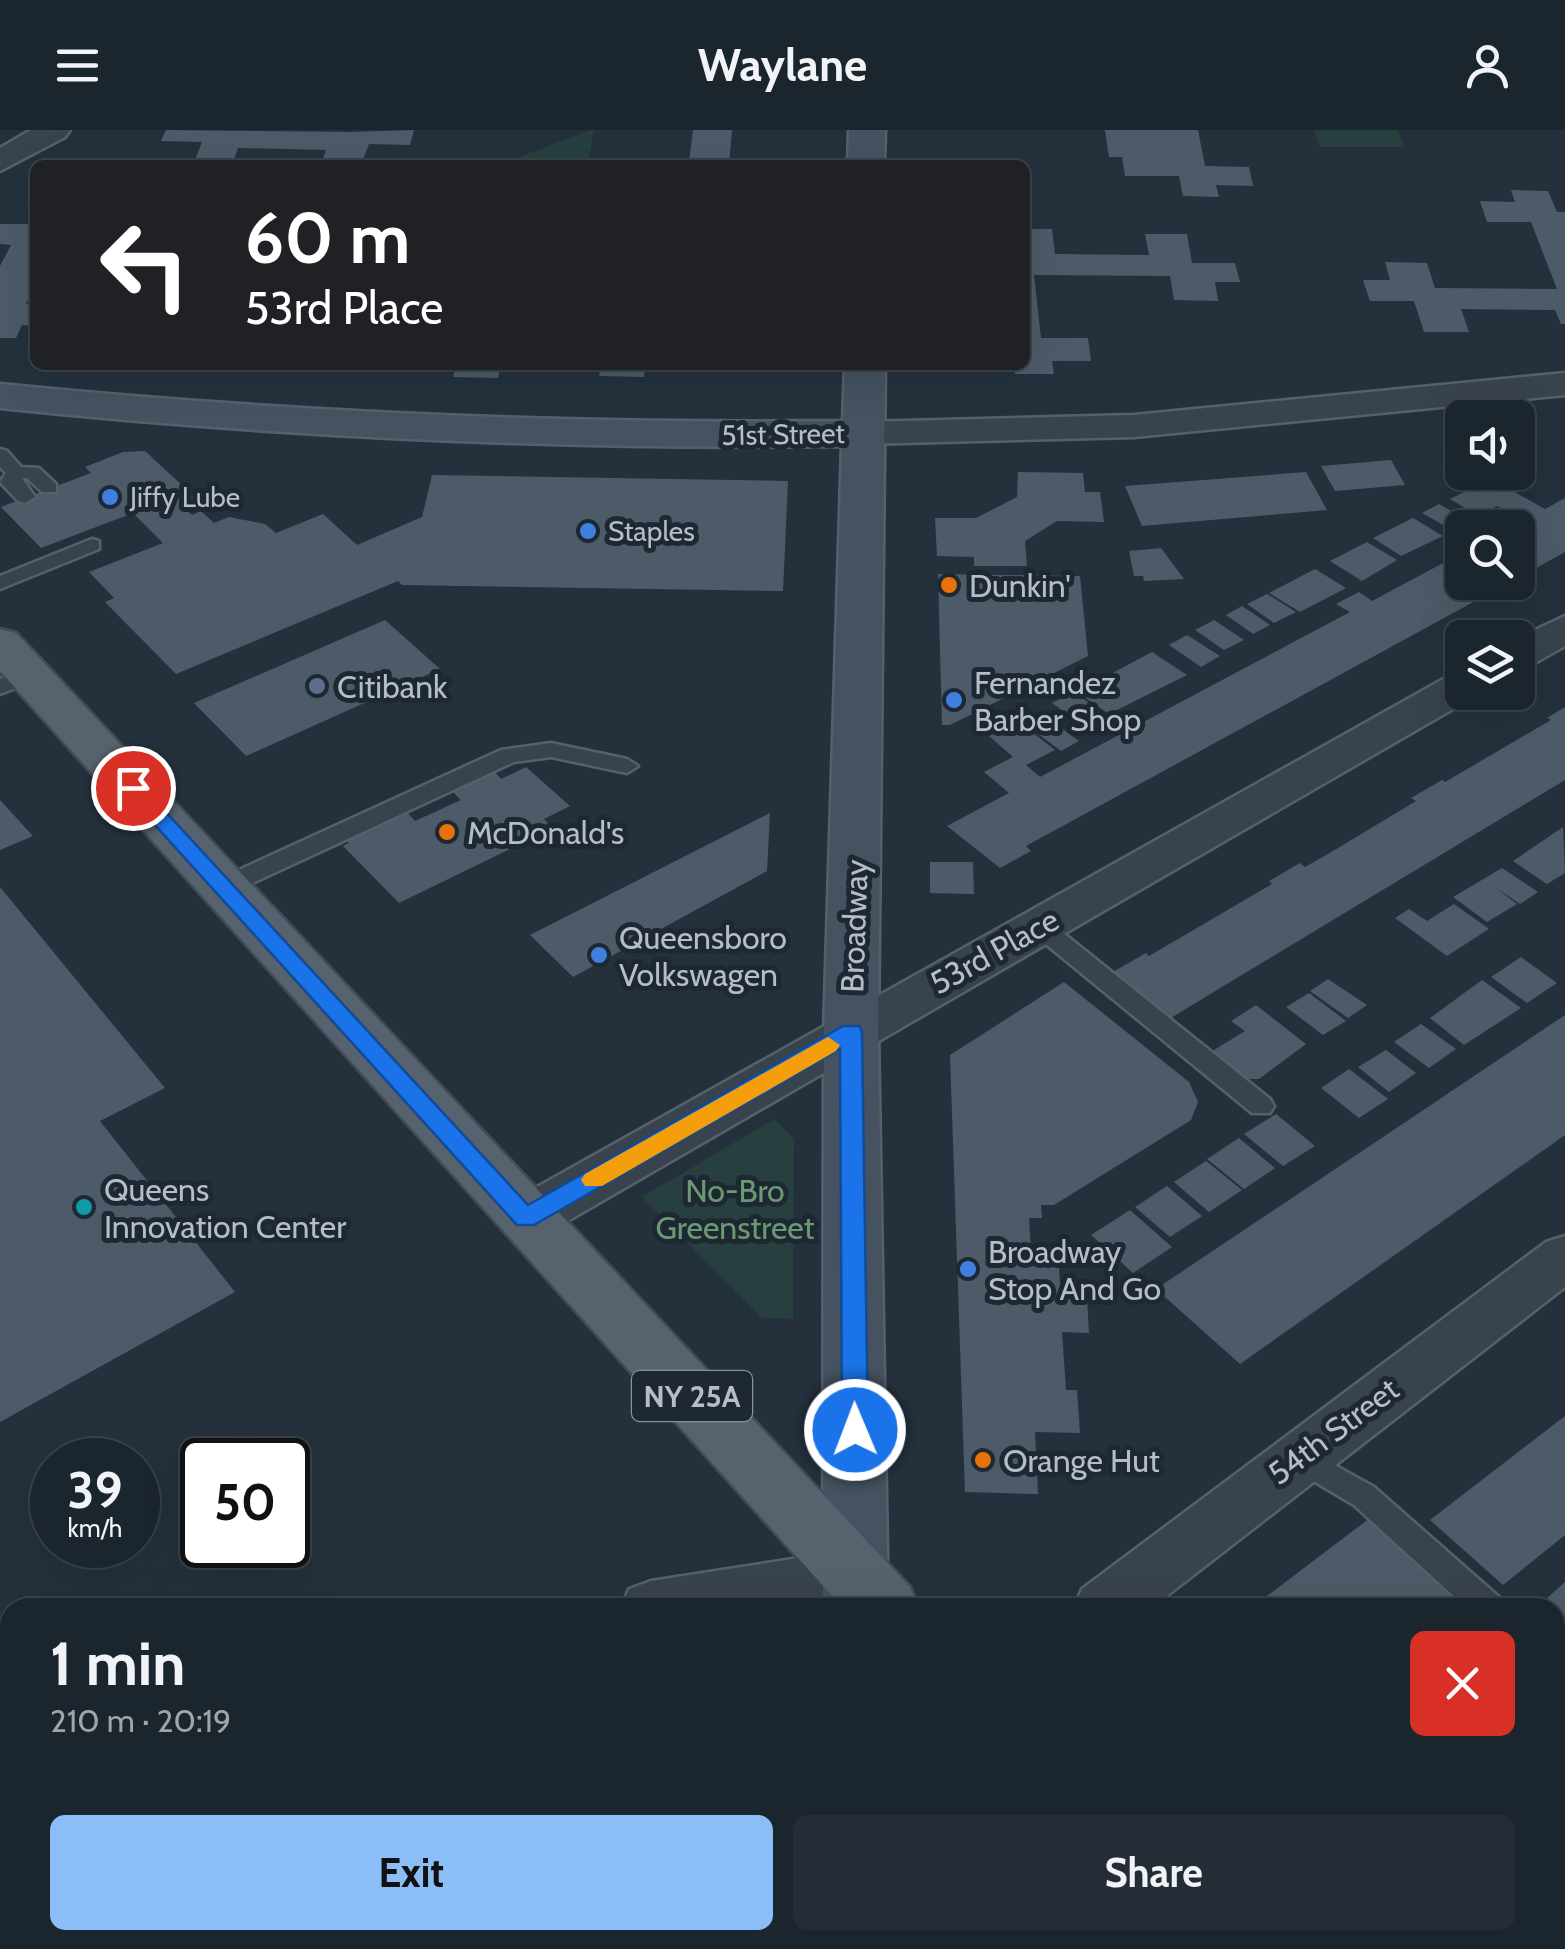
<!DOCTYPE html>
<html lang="en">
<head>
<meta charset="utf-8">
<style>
	:root { --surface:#1b252e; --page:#242d36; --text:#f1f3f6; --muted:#a0a5aa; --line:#39424a; --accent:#8bbdf6 }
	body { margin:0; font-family:Cabin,sans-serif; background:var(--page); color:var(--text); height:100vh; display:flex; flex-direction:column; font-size:38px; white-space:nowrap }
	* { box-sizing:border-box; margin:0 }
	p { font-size:32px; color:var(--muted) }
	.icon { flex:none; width:55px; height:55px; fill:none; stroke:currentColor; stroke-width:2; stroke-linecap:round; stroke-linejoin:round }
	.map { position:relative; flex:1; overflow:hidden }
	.sheet { position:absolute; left:0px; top:1468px; width:1565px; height:352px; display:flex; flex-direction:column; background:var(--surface); border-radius:30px 30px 0 0; box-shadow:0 10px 40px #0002,0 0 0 2px var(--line) }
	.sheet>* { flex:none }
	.guide { position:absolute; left:30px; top:30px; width:1000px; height:210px; border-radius:15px; box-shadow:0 10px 40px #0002,0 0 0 2px var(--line); background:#202124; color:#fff; overflow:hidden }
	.controls { position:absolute; left:1445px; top:270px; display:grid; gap:20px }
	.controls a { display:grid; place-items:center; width:90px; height:90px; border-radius:15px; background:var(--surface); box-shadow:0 10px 40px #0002,0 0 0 2px var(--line); font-size:50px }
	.speed { position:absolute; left:30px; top:1308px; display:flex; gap:20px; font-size:50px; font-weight:700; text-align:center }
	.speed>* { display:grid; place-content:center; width:130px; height:130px; border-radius:50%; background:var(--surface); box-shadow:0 10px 40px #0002,0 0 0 2px var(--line); line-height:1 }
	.speed small { font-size:25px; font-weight:400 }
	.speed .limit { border:5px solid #111; border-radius:15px; background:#fff; color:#111 }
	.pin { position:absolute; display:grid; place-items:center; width:85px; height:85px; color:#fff; margin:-42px; border:5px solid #fff; border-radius:50%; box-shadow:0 2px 10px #0007 }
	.me { position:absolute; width:110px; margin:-55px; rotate:359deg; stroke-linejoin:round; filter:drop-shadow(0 0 8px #0008) }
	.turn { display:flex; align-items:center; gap:35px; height:210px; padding:0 50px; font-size:45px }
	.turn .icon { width:130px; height:130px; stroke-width:2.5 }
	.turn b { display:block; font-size:70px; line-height:85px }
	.round { display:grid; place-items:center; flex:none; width:105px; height:105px; border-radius:15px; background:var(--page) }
	.head { display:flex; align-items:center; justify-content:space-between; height:170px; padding:0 50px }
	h1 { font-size:60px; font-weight:800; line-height:75px }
	.cta { display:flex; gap:20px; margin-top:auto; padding:20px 50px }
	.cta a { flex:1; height:115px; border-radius:15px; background:var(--accent); color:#111; font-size:40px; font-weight:800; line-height:115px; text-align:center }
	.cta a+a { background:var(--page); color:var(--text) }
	header { display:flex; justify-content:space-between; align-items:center; height:130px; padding:0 50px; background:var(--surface); font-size:45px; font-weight:800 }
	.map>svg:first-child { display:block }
	.green { fill:#273f3f }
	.building { fill:#4d5b69 }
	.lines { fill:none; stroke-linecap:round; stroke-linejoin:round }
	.lane-casing { stroke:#56606b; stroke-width:5 }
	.street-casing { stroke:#56606b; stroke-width:5 }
	.secondary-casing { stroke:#56606b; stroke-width:5 }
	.primary-casing { stroke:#414c56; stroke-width:5 }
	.lane { fill:#38434d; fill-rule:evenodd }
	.street { fill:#38434d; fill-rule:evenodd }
	.secondary { fill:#465260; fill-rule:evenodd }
	.primary { fill:#56626d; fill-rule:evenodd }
	.rail-casing { stroke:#5a6774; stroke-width:12 }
	.rail { stroke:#1d2832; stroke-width:9; stroke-dasharray:28; stroke-linecap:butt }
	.route { fill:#1a73e8; stroke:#114b97; stroke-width:2.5 }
	.slow { fill:#f59e0b }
	.shop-dot { fill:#3f7fe0; stroke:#1d2832; stroke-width:4 }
	.food-dot { fill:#e8710a; stroke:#1d2832; stroke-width:4 }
	.service-dot { fill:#5c6f8a; stroke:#1d2832; stroke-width:4 }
	.culture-dot { fill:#0f9aa8; stroke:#1d2832; stroke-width:4 }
	.labels { text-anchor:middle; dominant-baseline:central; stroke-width:10; stroke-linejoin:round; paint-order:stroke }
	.far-street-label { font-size:28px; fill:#b4bdc9; stroke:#1d2832 }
	.far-poi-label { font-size:28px; fill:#b4bdc9; stroke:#1d2832; text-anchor:start }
	.shield { fill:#1d2832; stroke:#87909c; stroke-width:2.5 }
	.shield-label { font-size:30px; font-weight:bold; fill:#b4bdc9 }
	.poi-label { font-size:32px; fill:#b4bdc9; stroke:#1d2832; text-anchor:start }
	.street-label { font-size:32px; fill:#b4bdc9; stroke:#1d2832 }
	.park-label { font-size:32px; fill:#6b9973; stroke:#1d2832 }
</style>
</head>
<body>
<header><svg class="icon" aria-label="menu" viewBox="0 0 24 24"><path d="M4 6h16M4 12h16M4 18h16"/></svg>Waylane<svg class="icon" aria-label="person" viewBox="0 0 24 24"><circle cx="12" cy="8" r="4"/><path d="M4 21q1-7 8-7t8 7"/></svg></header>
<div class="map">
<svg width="1565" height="1819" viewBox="0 0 1565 1819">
	<rect width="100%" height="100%" fill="#24313d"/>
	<!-- green -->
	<path class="green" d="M591 0H594L588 35H497Z
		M1314 0H1398L1404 17H1320Z
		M774 989 794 1009 793 1189 762 1188 642 1067Z"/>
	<!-- building -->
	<path class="building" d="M166 0 351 2 414 0 410 15 369 14 361 35H321L326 20 238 18 232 35H193L202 12 161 11Z
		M693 0H732L729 35H629L630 31H689Z
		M1105 0H1198L1205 36 1249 37 1253 56 1216 55 1219 67 1183 66 1179 46H1125L1122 27H1109Z
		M1511 60 1548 61 1557 82H1565V194H1561L1555 180 1461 179 1469 202H1424L1414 171H1370L1363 150H1390L1385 132 1427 133 1435 158 1557 159 1531 92H1487L1480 71 1515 72Z
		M0 94H35V155L26 174H35V196L22 195 16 208H0V136L11 115 0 114Z
		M1025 99H1052L1055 124 1149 125 1145 104H1187L1192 133H1235L1240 152H1215L1218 171 1174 170 1170 146 1034 145 1041 208H1088L1091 231H1052L1054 244H1015L1014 235H1025Z
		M456 235H501L498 248 453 247Z
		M601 235H645L644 247 599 246Z
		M145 321 199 371 183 377 192 385 201 381 214 393 229 387 265 394 276 403 323 384 357 415 422 387 432 345 788 351 783 461 402 455 398 451 176 544 105 472 114 468 89 442 163 413 133 383 41 418 1 377 91 343 85 337 123 322Z
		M1391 330 1405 355 1335 361 1321 336Z
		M1018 342 1083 343 1085 362H1100L1104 392 1057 391 1025 411 1027 436H974V427L937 426 935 388H976L1017 367Z
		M1306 342 1327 380 1142 396 1125 356Z
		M1491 349 1545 379 1565 368V422L1518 448V398H1510L1523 391 1497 376 1478 386 1450 369Z
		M1439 374 1467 390 1450 399 1422 383Z
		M1413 388 1443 406 1401 426 1373 408Z
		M1367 412 1397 430 1362 451 1330 431Z
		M1161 418 1184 449 1144 451 1143 446H1134L1129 421Z
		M1462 423V452H1510L1026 716 1031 721 1000 738 947 696 1009 663 984 642 1013 627 989 606 1019 592 1055 620 1026 635 1040 647 1350 482 1336 474 1359 462 1372 471Z
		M1315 439 1346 458 1300 482 1269 463Z
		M938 444 1080 446 1088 526 950 595H942Z
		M1267 464 1296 482 1274 493 1247 474Z
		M1242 476 1270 495 1253 504 1226 485Z
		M385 490 440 539 246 626 194 573Z
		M1214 490 1244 510 1224 520 1195 500Z
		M1187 505 1220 526 1201 537 1169 515Z
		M1152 522 1187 545 1109 584 1077 562Z
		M1074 562 1104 584 1082 595 1052 573Z
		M1565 577V650L1169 889 1111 843 1146 823 1149 826 1272 754 1269 751 1300 733 1305 737 1333 721 1416 671 1411 668 1442 650 1445 652 1551 590 1547 588Z
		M1047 588 1079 611 1061 621 1029 597Z
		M526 637 570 676 544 689 549 694 510 713 514 717 399 773 343 716 349 713 344 709 405 680 415 691 461 670 451 660 493 640 501 649Z
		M0 670 33 706 0 720Z
		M770 683 767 741 573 847 530 805Z
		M1563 697 1565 743 1547 754 1513 731Z
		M930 732H973L974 764 930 763Z
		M1502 738 1538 762 1520 774 1495 757 1517 774 1487 792 1453 767Z
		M0 757 165 958 100 991 235 1162 0 1292Z
		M1454 774 1489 799 1447 826 1395 788 1409 779 1427 791Z
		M1521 827 1557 853 1527 873 1491 847Z
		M1328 849 1367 875 1348 888 1310 861Z
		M1482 850 1521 878 1464 915 1430 888Z
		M1064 852 1189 952 1198 972 1191 990 1054 1075H1041L1042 1088H1029L1031 1123H1058L1061 1168H1087L1089 1203 1062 1202 1066 1260H1077L1080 1303 1035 1302 1038 1364 965 1362 950 925Z
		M1309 863 1346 891 1323 905 1286 877Z
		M1256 875 1306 914 1259 949H1241L1209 923 1245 901 1231 891Z
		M1565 885V1005L1240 1234 1156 1159Z
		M1421 894 1456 919 1429 938 1394 912Z
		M1386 920 1416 943 1389 962 1358 937Z
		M1349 939 1388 969 1359 988 1321 958Z
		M1276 984 1315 1016 1283 1036 1244 1004Z
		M1239 1008 1275 1038 1244 1059 1207 1029Z
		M1206 1031 1242 1060 1209 1082 1174 1052Z
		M1167 1056 1202 1086 1170 1107 1135 1077Z
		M1130 1080 1172 1117 1133 1143 1091 1105Z
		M1565 1286V1405L1503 1455 1430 1390Z
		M1370 1388 1467 1478H1251Z
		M1565 1452V1488L1545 1470Z
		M1555 1559 1565 1568V1819H1416L1407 1810H1555Z"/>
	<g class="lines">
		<!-- lane casing -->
		<g class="lane-casing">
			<path id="lane" d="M0 319 7 321 21 337 39 338 56 354V362H42L27 348H22L35 367 25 373 18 371 0 352 6 343 0 337Z
				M92 409 99 411V419L0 459V446Z
				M29 538 37 540 40 545 37 550 0 564V549Z
				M551 613 627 629 638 636 627 643 551 627 514 632 233 762H217L213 756 217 750 501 620Z
				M1039 788 1047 790 1270 969 1274 976 1270 983H1252L1031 802 1027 796 1031 790Z
				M1298 1315 1374 1357 1500 1468 1504 1478H1467L1354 1375 1288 1336 1283 1327 1288 1318Z
				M1555 1522 1565 1526V1559L1555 1555Z"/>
		</g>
		<!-- street casing -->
		<g class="street-casing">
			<path id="street" d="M31 0H70L65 7 0 41V18Z
				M1565 243V265L1134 307 865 314 852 311 846 303 852 295 865 292 1134 285Z
				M1565 486V516L1533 534 1518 538V508Z
				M1462 543V562H1479L1477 565 545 1104 526 1110 507 1104 499 1089 507 1074 1447 547Z
				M1565 1106V1157L1151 1478H1074L1082 1459 1546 1112Z
				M857 1419 878 1426 887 1445 878 1464C807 1490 698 1478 621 1478L629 1459 651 1451Z
				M10 1560V1618L0 1620V1562Z"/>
		</g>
		<!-- secondary casing -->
		<g class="secondary-casing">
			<path id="secondary" d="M849 0H885L884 35H848Z
				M845 235H885L878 902 888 1478H826L823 1472 824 902 842 316C560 320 280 307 0 278V254C281 282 561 294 843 291Z
				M824 1810H898V1819H824Z"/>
		</g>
		<!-- primary casing -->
		<g class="primary-casing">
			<path id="primary" d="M0 499 16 503 910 1457 919 1478H843L0 541Z
				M1161 1810H1240L1243 1819H1165Z"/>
		</g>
		<!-- lane -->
		<use href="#lane" class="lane"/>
		<!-- street -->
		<use href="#street" class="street"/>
		<!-- secondary -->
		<use href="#secondary" class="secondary"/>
		<!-- primary -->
		<use href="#primary" class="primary"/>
		<!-- rail casing -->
		<g class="rail-casing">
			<path id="rail" d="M0 1591 10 1595
				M0 1637 10 1641
				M502 1810 533 1819
				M666 1810 702 1819"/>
		</g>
		<!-- rail -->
		<use href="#rail" class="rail"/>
	</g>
	<!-- route -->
	<path class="route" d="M133 652 140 654 528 1075 843 896H859L862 902 868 1300 864 1308 855 1311 846 1308 842 1300 840 919 534 1095H517L126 663 123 658Z"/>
	<!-- slow -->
	<path class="slow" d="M828 907 840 915 836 921 602 1056H585L581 1050 585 1044Z"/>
	<!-- markers -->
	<g class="shop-dot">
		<circle cx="110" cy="367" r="10"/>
		<circle cx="588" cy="401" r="10"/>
		<circle cx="954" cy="570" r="10"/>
		<circle cx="599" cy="825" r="10"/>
		<circle cx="968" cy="1139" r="10"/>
	</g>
	<g class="food-dot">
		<circle cx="949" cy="455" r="10"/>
		<circle cx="447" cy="702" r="10"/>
		<circle cx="983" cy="1330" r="10"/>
	</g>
	<circle class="service-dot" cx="317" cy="556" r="10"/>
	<circle class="culture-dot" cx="84" cy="1077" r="10"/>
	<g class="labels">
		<!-- far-street labels -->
		<g class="far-street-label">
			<text transform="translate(783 304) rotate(-1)">51st Street</text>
		</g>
		<!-- far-poi labels -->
		<g class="far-poi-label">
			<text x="130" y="367">Jiffy Lube</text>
			<text x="608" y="401">Staples</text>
		</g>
		<!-- shield labels -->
		<rect class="shield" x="632" y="1241" width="120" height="50" rx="8"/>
		<g class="shield-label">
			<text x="692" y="1266">NY 25A</text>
		</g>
		<!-- poi labels -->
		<g class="poi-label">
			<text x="969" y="455">Dunkin'</text>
			<text x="974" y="552">Fernandez<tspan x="974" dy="37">Barber Shop</tspan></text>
			<text x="337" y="556">Citibank</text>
			<text x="467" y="702">McDonald's</text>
			<text x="619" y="807">Queensboro<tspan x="619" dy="37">Volkswagen</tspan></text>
			<text x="104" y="1059">Queens<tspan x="104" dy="37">Innovation Center</tspan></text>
			<text x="988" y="1121">Broadway<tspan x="988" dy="37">Stop And Go</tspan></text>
			<text x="1003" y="1330">Orange Hut</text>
		</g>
		<!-- street labels -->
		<g class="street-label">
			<text transform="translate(854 796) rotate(-88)">Broadway</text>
			<text transform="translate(994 821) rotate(-29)">53rd Place</text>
			<text transform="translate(1333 1301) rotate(-37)">54th Street</text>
		</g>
		<!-- park labels -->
		<g class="park-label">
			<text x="735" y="1060">No-Bro<tspan x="735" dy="37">Greenstreet</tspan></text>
		</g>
	</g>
</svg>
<div class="controls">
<a><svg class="icon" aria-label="sound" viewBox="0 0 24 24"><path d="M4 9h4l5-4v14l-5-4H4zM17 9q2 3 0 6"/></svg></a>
<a><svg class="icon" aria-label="search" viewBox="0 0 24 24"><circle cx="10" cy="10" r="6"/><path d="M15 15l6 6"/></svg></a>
<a><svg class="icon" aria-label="layers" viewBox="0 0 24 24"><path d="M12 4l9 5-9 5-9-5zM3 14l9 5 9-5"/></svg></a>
</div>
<div class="speed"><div>39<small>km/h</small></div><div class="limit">50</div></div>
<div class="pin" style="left:133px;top:658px;background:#d93025"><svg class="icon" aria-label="arrive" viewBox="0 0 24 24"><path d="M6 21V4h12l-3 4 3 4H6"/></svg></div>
<svg class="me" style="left:855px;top:1300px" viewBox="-20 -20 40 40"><circle r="17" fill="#1a73e8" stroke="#fff" stroke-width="3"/><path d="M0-11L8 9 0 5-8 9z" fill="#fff"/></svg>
<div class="guide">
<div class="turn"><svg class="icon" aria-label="left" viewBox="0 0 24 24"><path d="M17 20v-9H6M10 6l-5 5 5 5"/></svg><div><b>60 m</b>53rd Place</div></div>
</div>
<section class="sheet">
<div class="head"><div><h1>1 min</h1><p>210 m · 20:19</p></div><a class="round" style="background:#d93025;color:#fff"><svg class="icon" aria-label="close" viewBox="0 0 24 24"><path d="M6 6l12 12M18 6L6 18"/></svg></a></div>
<div class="cta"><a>Exit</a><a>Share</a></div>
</section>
</div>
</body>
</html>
